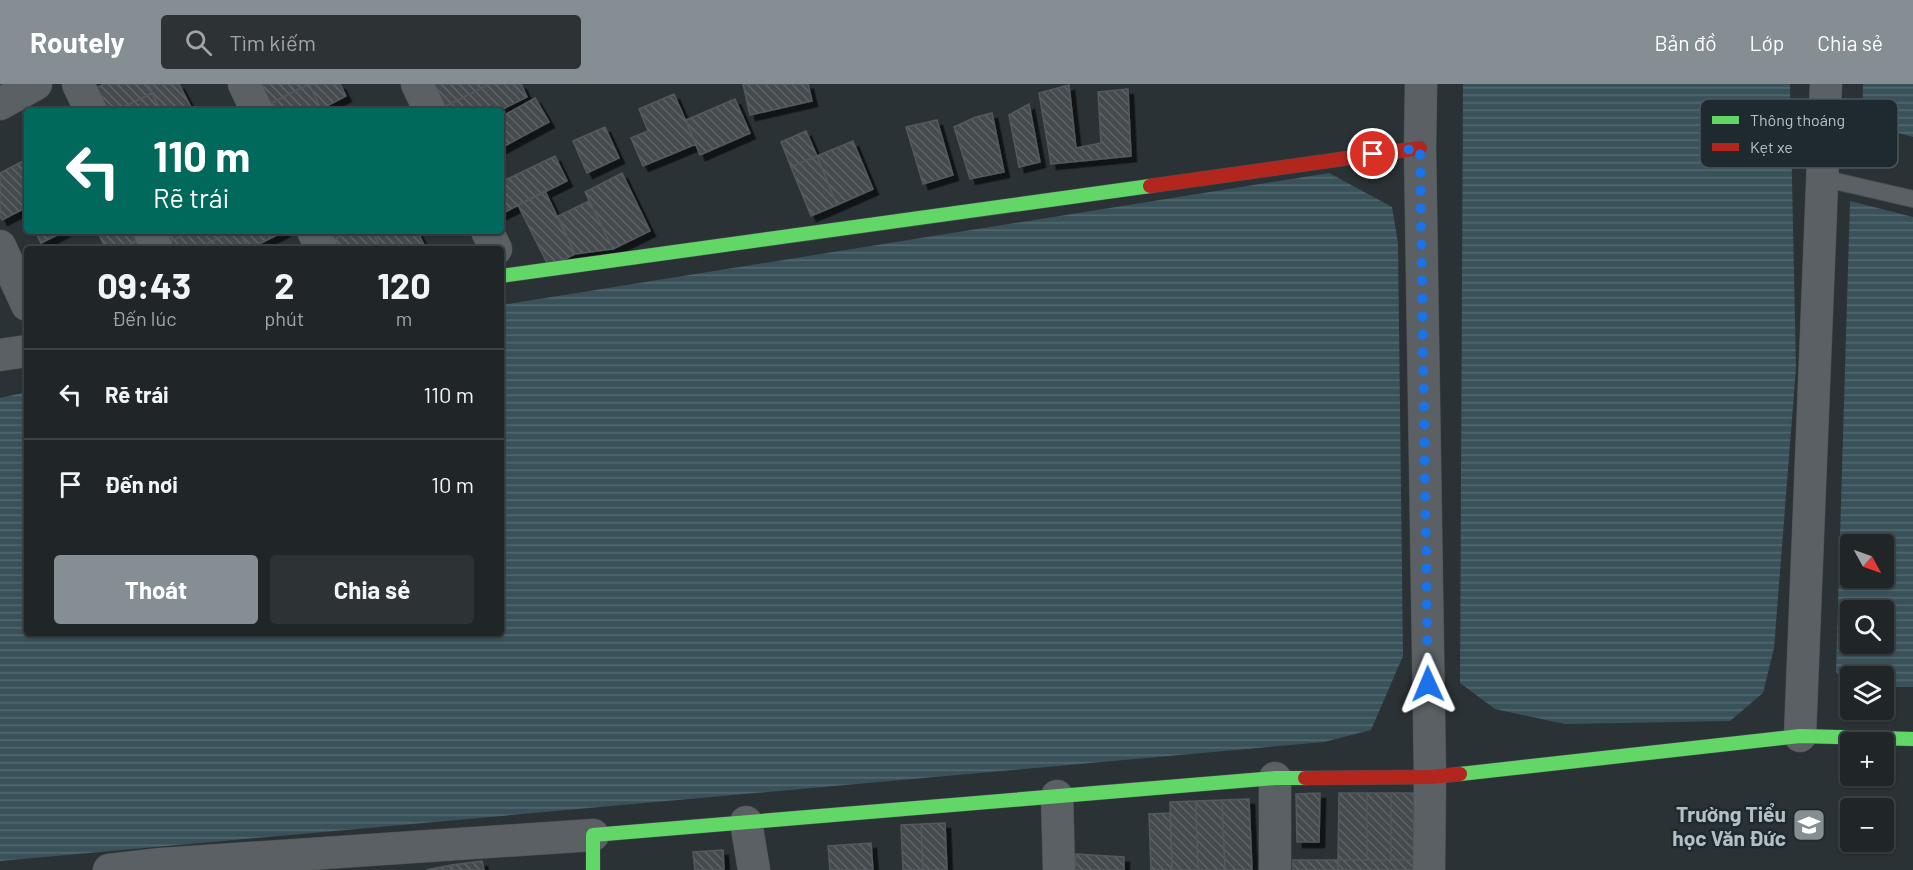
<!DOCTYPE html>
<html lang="vi">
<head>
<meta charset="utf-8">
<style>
	:root { --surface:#202628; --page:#2d3234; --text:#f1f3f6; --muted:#a2a5a8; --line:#3d4345; --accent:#848e93 }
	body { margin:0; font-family:Barlow,sans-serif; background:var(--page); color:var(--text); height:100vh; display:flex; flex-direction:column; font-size:22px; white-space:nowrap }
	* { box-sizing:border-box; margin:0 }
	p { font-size:20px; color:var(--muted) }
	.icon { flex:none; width:33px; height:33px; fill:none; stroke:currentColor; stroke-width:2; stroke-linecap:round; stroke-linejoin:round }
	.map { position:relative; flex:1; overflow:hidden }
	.drawer { position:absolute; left:24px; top:162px; width:480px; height:390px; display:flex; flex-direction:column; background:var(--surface); border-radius:6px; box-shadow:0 2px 4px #0004,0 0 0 2px var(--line) }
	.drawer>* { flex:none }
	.guide { position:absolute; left:24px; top:24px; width:480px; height:126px; border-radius:6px; box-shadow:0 2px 4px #0004,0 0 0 2px var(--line); background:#00695c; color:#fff; overflow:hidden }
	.needle { width:39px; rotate:130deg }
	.tools { position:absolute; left:1840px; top:450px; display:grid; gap:12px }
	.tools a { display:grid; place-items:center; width:54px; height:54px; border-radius:6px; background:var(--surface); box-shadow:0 2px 4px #0004,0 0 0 2px var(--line); font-size:30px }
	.pin { position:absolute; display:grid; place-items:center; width:51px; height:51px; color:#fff; margin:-26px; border:3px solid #fff; border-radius:50%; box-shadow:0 2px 6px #0007 }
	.me { position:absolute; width:66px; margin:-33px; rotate:359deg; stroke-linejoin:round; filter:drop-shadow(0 0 4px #0008) }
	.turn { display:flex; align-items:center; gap:21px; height:126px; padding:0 30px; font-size:27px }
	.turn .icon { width:78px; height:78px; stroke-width:2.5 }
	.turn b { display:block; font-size:42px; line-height:51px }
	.eta { display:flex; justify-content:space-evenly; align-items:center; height:102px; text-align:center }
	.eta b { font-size:36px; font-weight:700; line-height:42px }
	.primary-button { display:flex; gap:12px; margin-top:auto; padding:12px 30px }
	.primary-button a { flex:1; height:69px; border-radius:6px; background:var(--accent); color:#fff; font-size:24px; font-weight:700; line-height:69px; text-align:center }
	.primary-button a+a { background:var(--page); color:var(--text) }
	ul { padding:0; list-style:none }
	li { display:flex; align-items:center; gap:18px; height:90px; padding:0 30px; border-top:2px solid var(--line) }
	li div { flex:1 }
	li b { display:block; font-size:22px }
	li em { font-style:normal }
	header { display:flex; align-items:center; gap:36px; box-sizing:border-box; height:84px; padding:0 30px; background:var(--accent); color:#fff }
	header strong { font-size:28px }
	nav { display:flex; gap:33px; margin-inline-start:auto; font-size:21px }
	.search { width:420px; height:54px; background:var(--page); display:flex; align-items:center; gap:15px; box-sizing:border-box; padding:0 21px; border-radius:6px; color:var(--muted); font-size:22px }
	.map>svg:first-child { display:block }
	.water { fill:url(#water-rules); fill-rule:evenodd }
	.building { fill:url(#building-back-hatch); stroke:#525a5d; stroke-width:1.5; filter:url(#shadow) }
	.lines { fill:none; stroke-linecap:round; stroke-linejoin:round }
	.lane-casing { stroke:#484e50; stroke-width:18 }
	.street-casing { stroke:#484e50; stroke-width:33 }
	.fast-casing { stroke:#484e50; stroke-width:15 }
	.jam-casing { stroke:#484e50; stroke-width:15 }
	.lane { stroke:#5a6063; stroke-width:16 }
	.street { stroke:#5a6063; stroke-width:32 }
	.fast { stroke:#63d668; stroke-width:14 }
	.jam { stroke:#b3261e; stroke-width:14 }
	.route { stroke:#1a73e8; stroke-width:10; stroke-dasharray:0 18 }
	.labels { text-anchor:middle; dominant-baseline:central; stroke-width:5; stroke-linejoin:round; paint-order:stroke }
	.poi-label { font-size:21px; font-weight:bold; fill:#b5c0c5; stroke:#1e2a2f; text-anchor:end }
	.key { fill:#1e2a2f; stroke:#4b575c; stroke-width:1.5 }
	.key-label { font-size:16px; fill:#b5c0c5 }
</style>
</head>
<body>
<header>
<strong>Routely</strong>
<div class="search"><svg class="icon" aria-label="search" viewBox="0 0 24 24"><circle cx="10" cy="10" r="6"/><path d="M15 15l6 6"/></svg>Tìm kiếm</div>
<nav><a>Bản đồ</a><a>Lớp</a><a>Chia sẻ</a></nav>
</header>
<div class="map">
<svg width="1913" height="786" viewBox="0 0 1913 786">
	<defs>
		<pattern id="water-rules" width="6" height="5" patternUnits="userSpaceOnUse" patternTransform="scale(1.5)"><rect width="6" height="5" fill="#39525a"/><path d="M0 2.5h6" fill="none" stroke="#536970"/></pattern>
		<pattern id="building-back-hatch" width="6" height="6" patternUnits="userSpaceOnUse" patternTransform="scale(1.5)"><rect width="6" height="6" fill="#454b4e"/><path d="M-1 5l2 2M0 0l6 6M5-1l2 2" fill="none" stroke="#5e6366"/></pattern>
		<filter id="shadow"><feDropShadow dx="5.5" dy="5.5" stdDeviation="0" flood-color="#0009"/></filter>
	</defs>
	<rect width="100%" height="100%" fill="#2a3235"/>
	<!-- water -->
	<path class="water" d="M1463 0H1790L1796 284 1774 564 1763 609 1730 637 1565 640 1495 625 1460 599Z
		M1863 0H1913V53L1862 39Z
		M1329 89 1392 123 1398 159 1403 572 1371 646 1324 658 0 777V314L27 308V549H501V221Z
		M1850 117 1913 133V603H1884V592H1851V602H1844L1836 587ZM1851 460H1884V494H1851ZM1851 526H1884V560H1851Z"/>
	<!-- building -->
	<path class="building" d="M104 0H148L152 9 115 27H95L86 9Z
		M148 0H179L193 27H161Z
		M255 0H309L266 22Z
		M309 0 321 25 316 27H268L266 22Z
		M309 0H340L346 12 321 25Z
		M427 0H490L440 25Z
		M490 0H521L527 13 499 27H441L440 25Z
		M743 0H808L812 17 750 31Z
		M1069 1 1076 64 1101 59 1098 8 1128 5 1131 72 1051 80 1039 9Z
		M152 9 161 27H115Z
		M674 10 696 60 643 82 631 54 648 47 639 25Z
		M535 14 549 38 501 64V33Z
		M735 15 750 49 700 71 686 36Z
		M1029 20 1040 78 1019 83 1009 31Z
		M992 29 1004 88 970 95 954 43 976 33Z
		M937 36 953 91 923 100 906 43Z
		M605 43 619 74 587 89 573 57Z
		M806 47 817 72 791 83 781 58Z
		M853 57 873 105 837 121 817 72Z
		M555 72 567 97 501 130V98Z
		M817 72 837 121 811 132 791 83Z
		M27 75V123L2 136 0 132V89Z
		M622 89 650 147 613 165 585 108Z
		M545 107 575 170 549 183 518 121Z
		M589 117 613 165 575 170 558 132Z
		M35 147H65L41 159Z
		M97 147H143L145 152 120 165H106Z
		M155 147H191L163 161Z
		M191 147H232L197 165H164L163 161Z
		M232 147H239L248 165H197Z
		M239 147H285L249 165Z
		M319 147H351L325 160Z
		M351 147H372L381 165H328L325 160Z
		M372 147H417L426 165H381Z
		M145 152 152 165H120Z
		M1320 709 1319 758H1297L1296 710Z
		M1339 709H1367V776H1338Z
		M1367 709H1391V776H1367Z
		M1391 709H1418V776H1391Z
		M1249 715 1252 786H1225L1222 716Z
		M1222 716 1225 786H1198L1196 717Z
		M1196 717 1198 786H1172L1170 718Z
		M1170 729 1172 786H1151L1149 730Z
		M945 739 947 786H923L921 740Z
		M921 740 923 786H903L901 741Z
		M871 759 873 786H830L828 762Z
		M723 766 724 786H695L693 768Z
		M1076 770 1124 773V786H1075Z
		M1293 776H1338V786H1293Z
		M1338 776H1418V786H1338Z
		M482 777 484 786H453L452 781Z
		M452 781 453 786H426Z"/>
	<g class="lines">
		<!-- lane casing -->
		<g class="lane-casing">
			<path id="lane" d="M1822 94 1913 115"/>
		</g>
		<!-- street casing -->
		<g class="street-casing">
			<path id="street" d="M78 0 91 27
				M244 0 257 27
				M417 0 430 27
				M1421 0 1420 64 1430 693 1429 786
				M0 20 36 0
				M149 147 157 165
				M313 147 322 165
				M487 147 496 165
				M0 162 27 221
				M0 271 27 267
				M1800 652 1826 0
				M1275 694V786
				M1057 712 1059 786
				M746 738 754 786
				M109 786 161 780 593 751"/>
		</g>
		<!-- fast casing -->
		<g class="fast-casing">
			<path id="fast" d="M501 192 1150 102
				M1460 690 1800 652 1913 655
				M593 786V751L1275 694H1305"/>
		</g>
		<!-- jam casing -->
		<g class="jam-casing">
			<path id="jam" d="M1150 102 1420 64
				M1305 694 1430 693 1460 690"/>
		</g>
		<!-- lane -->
		<use href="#lane" class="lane"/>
		<!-- street -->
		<use href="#street" class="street"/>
		<!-- fast -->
		<use href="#fast" class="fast"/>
		<!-- jam -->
		<use href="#jam" class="jam"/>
	</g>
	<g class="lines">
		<!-- route -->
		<path class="route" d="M1373 70 1420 64 1428 600"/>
	</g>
	<!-- icons -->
	<defs>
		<g id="school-square" transform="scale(1.725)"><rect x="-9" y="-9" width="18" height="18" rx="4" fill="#848e93" stroke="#1e2a2f"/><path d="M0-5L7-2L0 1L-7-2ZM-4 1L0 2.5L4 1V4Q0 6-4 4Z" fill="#fff"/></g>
	</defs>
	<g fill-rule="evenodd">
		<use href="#school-square" x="1809" y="741"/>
	</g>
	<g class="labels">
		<!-- poi labels -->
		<g class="poi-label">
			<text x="1786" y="729">Trường Tiểu<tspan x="1786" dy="24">học Văn Đức</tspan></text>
		</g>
	</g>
	<!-- legend -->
	<rect x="1700" y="15" width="198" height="69" rx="9" class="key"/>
	<rect x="1712" y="32" width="27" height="8" fill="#63d668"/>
	<rect x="1712" y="59" width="27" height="8" fill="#b3261e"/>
	<g class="key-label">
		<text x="1750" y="42">Thông thoáng</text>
		<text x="1750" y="69">Kẹt xe</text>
	</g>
</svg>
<div class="tools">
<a><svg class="needle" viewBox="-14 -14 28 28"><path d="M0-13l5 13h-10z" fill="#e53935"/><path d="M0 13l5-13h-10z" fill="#a2a5a8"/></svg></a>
<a><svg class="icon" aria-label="search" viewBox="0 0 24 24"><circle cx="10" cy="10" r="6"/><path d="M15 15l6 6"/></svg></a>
<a><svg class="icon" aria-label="layers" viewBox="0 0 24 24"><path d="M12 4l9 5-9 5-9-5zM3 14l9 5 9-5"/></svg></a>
<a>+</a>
<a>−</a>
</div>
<div class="pin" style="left:1373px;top:70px;background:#d93025"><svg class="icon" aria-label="arrive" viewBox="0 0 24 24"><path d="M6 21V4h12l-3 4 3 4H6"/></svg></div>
<svg class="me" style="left:1428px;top:600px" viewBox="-20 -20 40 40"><path d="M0-17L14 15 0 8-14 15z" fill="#1a73e8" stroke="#fff" stroke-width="4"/></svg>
<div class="guide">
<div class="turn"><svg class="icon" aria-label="left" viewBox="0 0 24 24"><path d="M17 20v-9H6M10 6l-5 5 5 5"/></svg><div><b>110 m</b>Rẽ trái</div></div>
</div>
<section class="drawer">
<div class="eta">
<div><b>09:43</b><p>Đến lúc</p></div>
<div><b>2</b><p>phút</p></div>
<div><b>120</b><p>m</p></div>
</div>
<ul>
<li><svg class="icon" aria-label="left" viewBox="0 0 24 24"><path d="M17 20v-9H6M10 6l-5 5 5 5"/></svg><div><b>Rẽ trái</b></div><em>110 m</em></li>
<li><svg class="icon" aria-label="arrive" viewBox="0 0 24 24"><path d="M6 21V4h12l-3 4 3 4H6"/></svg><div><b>Đến nơi</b></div><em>10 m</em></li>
</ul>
<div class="primary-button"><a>Thoát</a><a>Chia sẻ</a></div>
</section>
</div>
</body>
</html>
